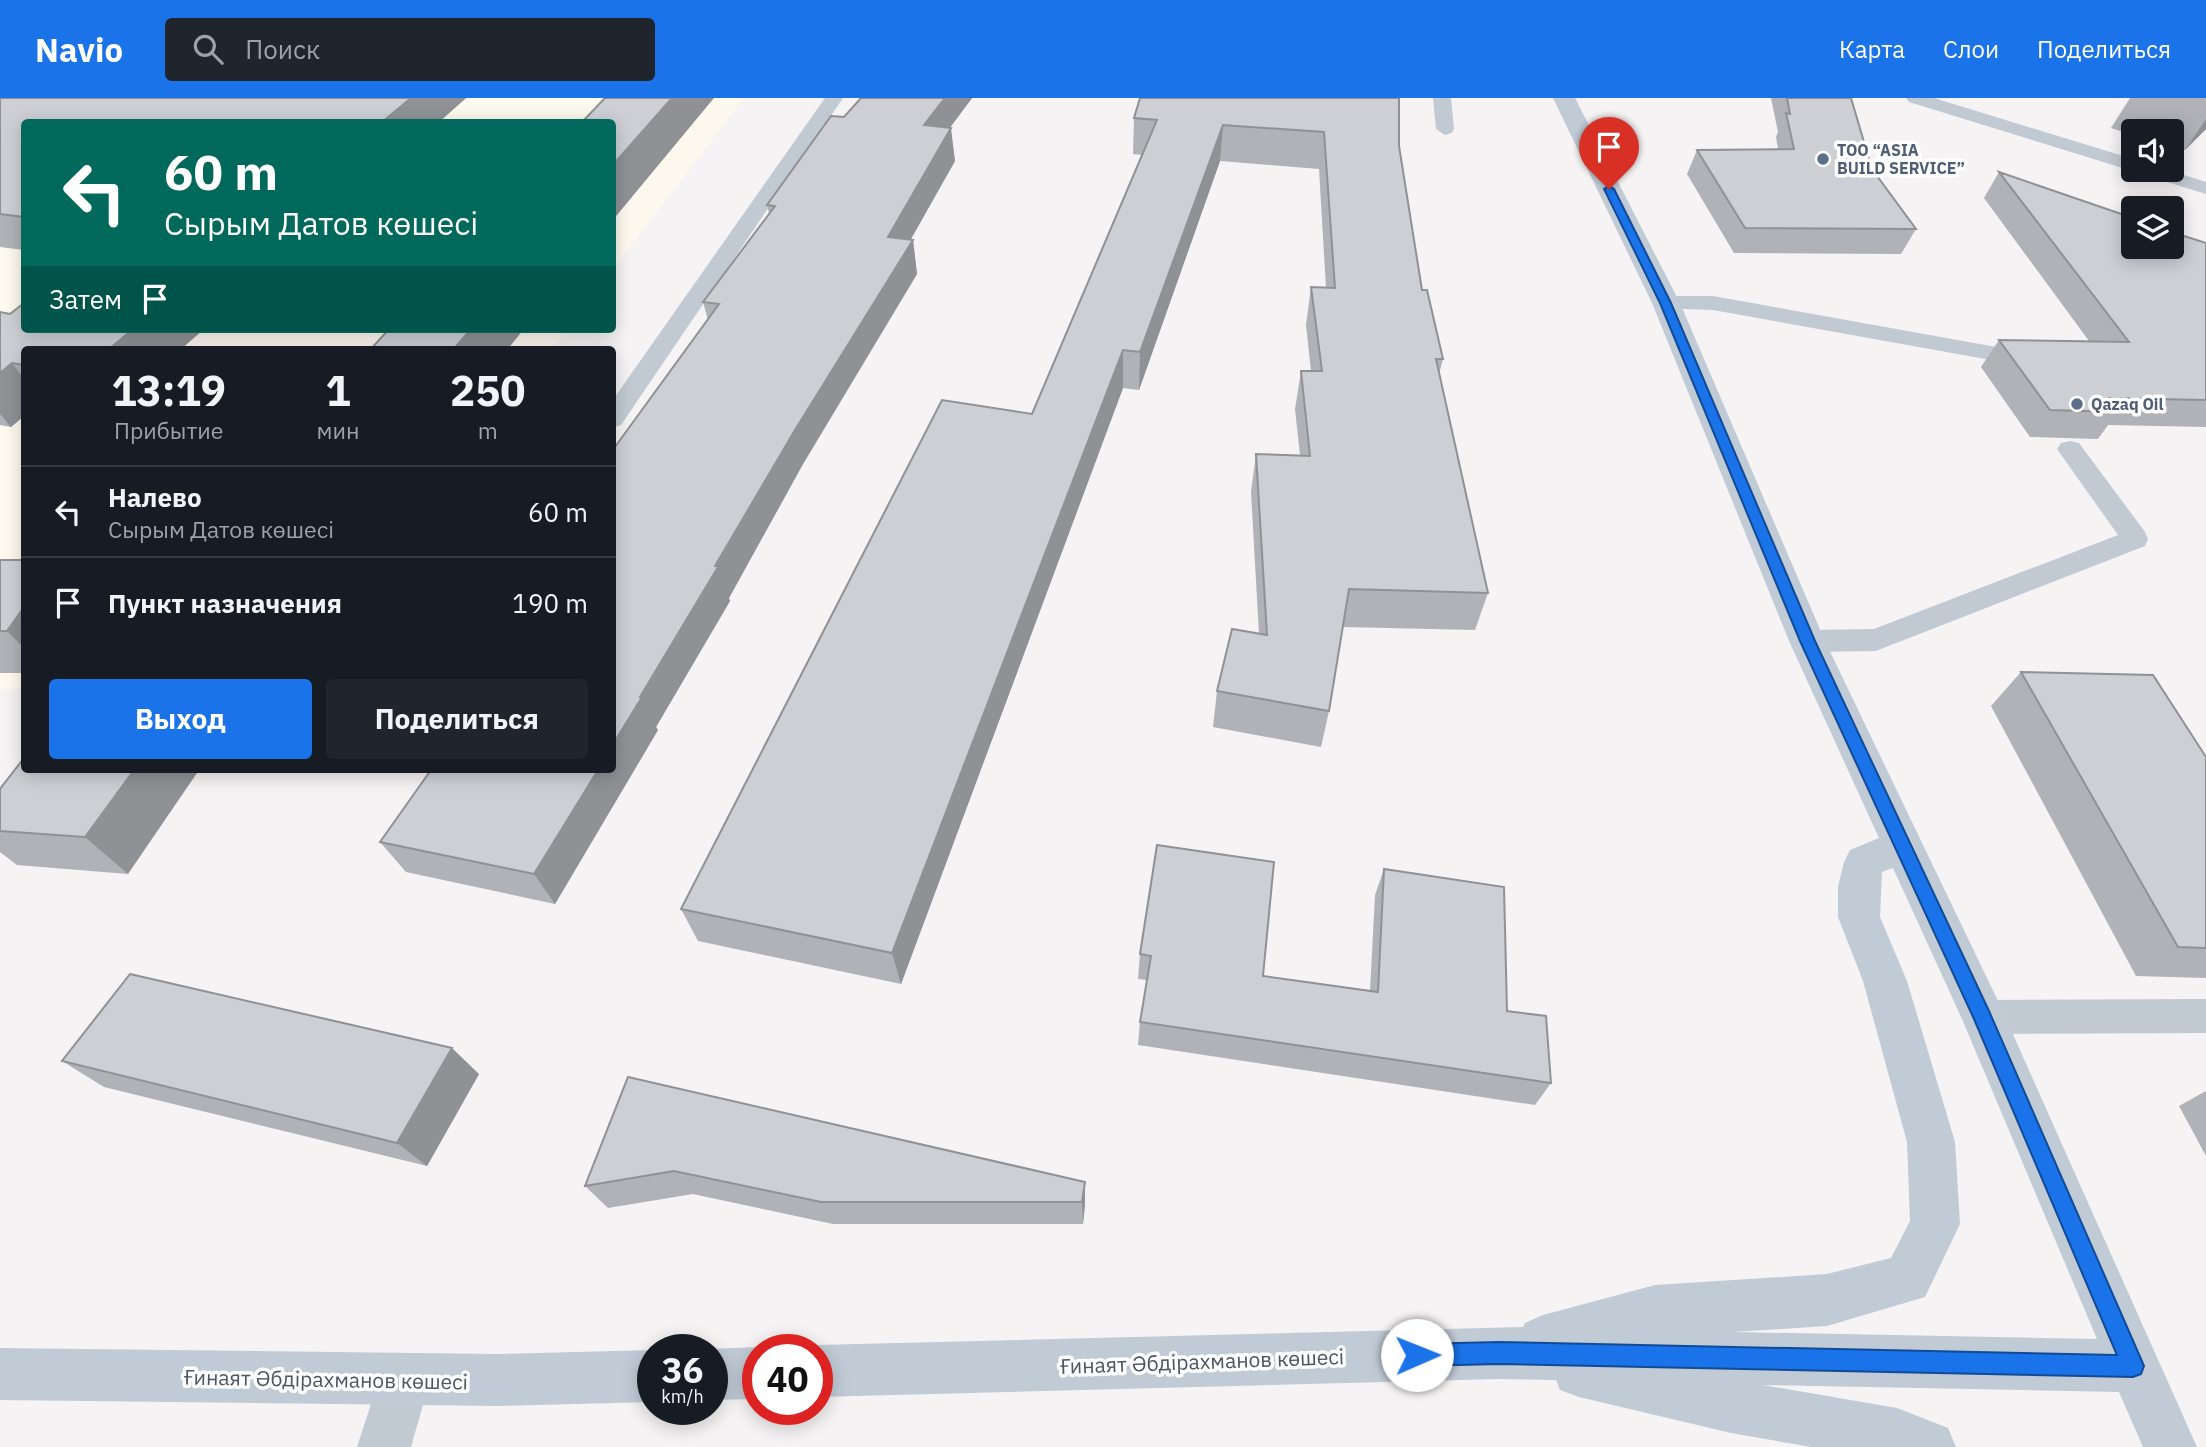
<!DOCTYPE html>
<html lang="ru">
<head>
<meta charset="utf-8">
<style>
	:root { --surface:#171b24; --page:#20242c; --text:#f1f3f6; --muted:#9ea1a6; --line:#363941; --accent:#1a73e8 }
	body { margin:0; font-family:"IBM Plex Sans",sans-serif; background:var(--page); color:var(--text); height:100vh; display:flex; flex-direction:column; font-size:26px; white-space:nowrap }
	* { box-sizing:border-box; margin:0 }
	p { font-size:23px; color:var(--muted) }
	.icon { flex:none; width:38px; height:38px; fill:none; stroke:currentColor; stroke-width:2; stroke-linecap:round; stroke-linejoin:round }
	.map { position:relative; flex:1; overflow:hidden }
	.details { position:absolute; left:21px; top:248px; width:595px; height:427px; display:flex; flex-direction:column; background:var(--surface); border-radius:7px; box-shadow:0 4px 18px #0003 }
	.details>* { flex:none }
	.guide { position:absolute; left:21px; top:21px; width:595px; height:214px; border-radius:7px; box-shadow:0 4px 18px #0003; background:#00695c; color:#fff; overflow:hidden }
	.buttons { position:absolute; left:2121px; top:21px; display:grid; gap:14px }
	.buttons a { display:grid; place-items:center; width:63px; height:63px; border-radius:7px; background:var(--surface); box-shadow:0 4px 18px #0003; font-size:35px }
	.speed { position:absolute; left:637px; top:1236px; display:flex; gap:14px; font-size:35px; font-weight:700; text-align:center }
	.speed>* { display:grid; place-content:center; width:91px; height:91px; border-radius:50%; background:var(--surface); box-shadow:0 4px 18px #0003; line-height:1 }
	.speed small { font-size:18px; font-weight:400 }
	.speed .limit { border:10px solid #d22; background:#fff; color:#111 }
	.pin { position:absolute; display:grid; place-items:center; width:60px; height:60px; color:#fff; margin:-72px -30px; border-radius:50% 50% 50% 0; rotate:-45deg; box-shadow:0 0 7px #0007 }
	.pin .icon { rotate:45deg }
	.me { position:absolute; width:77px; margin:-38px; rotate:89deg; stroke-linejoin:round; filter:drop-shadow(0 0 5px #0008) }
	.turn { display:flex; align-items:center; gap:24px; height:147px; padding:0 28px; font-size:32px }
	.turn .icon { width:91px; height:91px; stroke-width:2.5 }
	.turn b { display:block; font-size:49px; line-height:60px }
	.then { display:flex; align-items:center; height:66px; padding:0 28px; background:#0003; gap:14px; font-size:26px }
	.eta { display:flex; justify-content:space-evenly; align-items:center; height:119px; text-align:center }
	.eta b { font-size:42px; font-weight:700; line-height:49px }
	.primary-button { display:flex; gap:14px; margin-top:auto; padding:14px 28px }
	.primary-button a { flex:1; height:80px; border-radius:7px; background:var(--accent); color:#fff; font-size:28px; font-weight:700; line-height:80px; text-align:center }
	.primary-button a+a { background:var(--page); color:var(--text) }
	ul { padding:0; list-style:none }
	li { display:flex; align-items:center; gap:21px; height:91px; padding:0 28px; border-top:2px solid var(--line) }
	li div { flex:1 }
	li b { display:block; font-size:26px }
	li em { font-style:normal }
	header { display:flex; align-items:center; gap:42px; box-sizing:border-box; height:98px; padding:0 35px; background:var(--accent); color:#fff }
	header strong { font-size:33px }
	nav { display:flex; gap:38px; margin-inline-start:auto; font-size:24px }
	.search { width:490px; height:63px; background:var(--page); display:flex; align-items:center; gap:18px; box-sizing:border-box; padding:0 24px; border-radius:7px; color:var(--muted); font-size:26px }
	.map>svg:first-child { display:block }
	.commercial { fill:#fdf9ef }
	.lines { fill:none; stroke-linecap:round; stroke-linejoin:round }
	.lane { fill:#c1cad2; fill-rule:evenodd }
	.street { fill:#c1cad2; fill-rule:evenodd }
	.secondary { fill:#c1cbd6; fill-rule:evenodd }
	.wall { fill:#b0b2b7 }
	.shaded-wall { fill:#909195 }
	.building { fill:#cdcfd5; stroke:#909195; stroke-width:2 }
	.route { fill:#1a73e8; stroke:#114b97; stroke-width:2 }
	.service-dot { fill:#5c6f8a; stroke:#fff; stroke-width:2.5 }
	.labels { text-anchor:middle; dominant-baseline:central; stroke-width:7; stroke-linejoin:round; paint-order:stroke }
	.far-service-label { font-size:16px; font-weight:bold; fill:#4e5e75; stroke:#fff; text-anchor:start }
	.near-street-label { font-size:21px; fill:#4a5661; stroke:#fff }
</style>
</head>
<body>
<header>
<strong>Navio</strong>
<div class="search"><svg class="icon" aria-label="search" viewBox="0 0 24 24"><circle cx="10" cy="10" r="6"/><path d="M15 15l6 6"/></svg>Поиск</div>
<nav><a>Карта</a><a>Слои</a><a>Поделиться</a></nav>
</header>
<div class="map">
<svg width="2206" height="1349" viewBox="0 0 2206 1349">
	<rect width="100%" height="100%" fill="#f5f3f3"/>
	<!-- commercial -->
	<path class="commercial" d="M0 0H744L613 171 612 24H24V231H567L551 252H24V591H0Z"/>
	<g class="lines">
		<!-- lane -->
		<path class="lane" d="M825 0H843L621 327 612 330V303Z
			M1433 0H1451L1454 31 1452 35 1445 37 1436 31Z
			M1906 0H1934L2133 61V72H2138L2126 71 1909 4Z
			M2138 72H2168L2206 84V96L2141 76Z
			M1666 198H1713L2002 250 2010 252 2014 257 2010 262 2002 264 1713 212 1658 210 1655 205 1658 200Z
			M2070 343 2079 345 2145 434 2148 441 2145 448 1886 549 1876 553 1807 554 1797 551 1793 543 1797 535 1807 532 1874 531 2118 437 2057 351 2061 345Z
			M2206 901V935L1983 936 1970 931 1965 919 1970 907 1983 902Z"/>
		<!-- street -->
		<path class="street" d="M404 1256 423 1263 430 1282 411 1349H357L385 1263Z"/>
		<!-- secondary -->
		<path class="secondary" d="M1553 0H1575L1680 205 1825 543 1999 905 2197 1349H2143L2119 1294 1763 1287 1897 1310 1948 1330 1956 1349H1811L1731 1335 1579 1299 1560 1292 1556 1282 1499 1281 817 1299V1251H806L817 1247 1523 1229 1525 1225 1543 1217 1655 1187 1827 1176 1891 1160 1910 1123 1907 1044 1863 883 1838 819V789L1844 764 1850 752 1879 740 1789 543 1652 205ZM1893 770 1962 921 2097 1241 1734 1234 1827 1228 1925 1199 1960 1126 1955 1044 1907 883 1880 819 1882 774Z
			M758 1249 764 1251H758V1301L712 1302V1251H708Z
			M0 1250 497 1256 653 1252V1304L497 1308 0 1302Z"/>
	</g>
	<!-- wall -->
	<path class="wall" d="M0 0H466L439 24H24V152L0 149Z
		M861 0H972L950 30 955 63 910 142H913L917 176 803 366 729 500 730 503 656 629 658 632 555 806 406 774 380 744 612 672 708 222 703 204 769 115 767 107Z
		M1140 0 1399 48 1422 192 1443 261 1439 276 1488 495 1475 532 1343 529 1329 613 1321 649 1213 629 1217 593 1259 536 1251 394 1256 356 1300 357 1295 311 1301 273H1311L1306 227 1311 189 1326 190 1319 71 1220 63 1139 292 1123 290 901 886 698 843 681 811 1032 316 1143 57 1133 56 1134 20Z
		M1771 0H1851L1872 71 1916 131 1901 156 1734 155 1687 76 1697 52 1778 51 1776 39 1778 34Z
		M2130 0H2206V31L2185 52 2172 48V33H2133V37L2111 30Z
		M1999 74 2206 145V329L2108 327 2098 341 2030 339 1981 269 1999 242 2089 243 1984 100Z
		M0 214 10 216 204 231 180 252H24V318L11 329 0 327Z
		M0 462H24V575H0Z
		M2021 574 2206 659V880L2136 878 1991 608Z
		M24 660 128 776 17 767 0 754V691Z
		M1384 771 1507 913 1551 985 1535 1007 1138 947 1140 924 1147 882 1138 881 1140 856 1263 878 1370 893 1375 797Z
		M62 963 479 976 427 1068 104 989Z
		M628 979 1085 1084V1106L1083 1126H833L693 1096 608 1110 585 1088Z
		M2206 993V1058L2179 1008Z"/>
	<!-- shaded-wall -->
	<path class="shaded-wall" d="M411 0H466L439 24H382Z
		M672 0H714L612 123V68Z
		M945 0H972L927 60 924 27Z
		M2206 21V31L2185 52Z
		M1223 27 1220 63 1139 292 1140 254Z
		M951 30 955 63 893 173 888 139Z
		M913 142 917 176 803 366 729 500 730 503 656 629 658 632 555 806 534 776 598 672H612V648L640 599 795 332Z
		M133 231H204L180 252H108Z
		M471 231H524L507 252H453Z
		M1123 252V290L901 886 892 855Z
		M12 265 24 281V318L11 329 0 316V275Z
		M24 509V550L7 533Z
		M134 672H199L128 776 85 739Z
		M452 950 479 976 427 1068 397 1045Z
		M1085 1084V1106L1083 1126 1082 1104Z"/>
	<!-- building -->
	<path class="building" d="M0 0H411L382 24H24V119L0 116Z
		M605 0H672L612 68V24H582Z
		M861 0H945L924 27 951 30 888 139 913 142 795 332 715 468 718 469 640 599H642L612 648V353L719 206 703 204 775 108 767 107 831 18 844 19Z
		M1140 0H1399V48L1422 192H1427L1443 261H1436L1488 495 1349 491 1329 613 1217 593 1232 531 1267 537 1256 356 1310 358 1301 273H1322L1311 189 1335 190 1324 34 1223 27 1140 254 1123 252 892 855 681 811 942 302 1032 316 1157 22 1134 20Z
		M1787 0H1851L1872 71 1916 131 1745 130 1697 52 1794 51 1786 15 1790 16Z
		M1999 74 2133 120V149H2172V134L2206 145V302L2109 300 2119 314 2050 312 1999 242 2129 244Z
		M24 205V231H133L108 252H24V267L12 265 0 275V214L10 216Z
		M389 231H471L453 252H370Z
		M0 462H24V509L7 533H0Z
		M2021 574 2153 577 2206 659V850L2178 849Z
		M24 660V672H134L85 739 0 733V691Z
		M431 672H598L534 776 380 744Z
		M1157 747 1274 764 1263 878 1378 894 1384 771 1504 789 1507 913 1546 918 1551 985 1140 924 1151 858 1140 856Z
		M130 876 452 950 397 1045 62 963Z
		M628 979 1085 1084 1082 1104H821L674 1073 585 1088Z"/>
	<!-- route -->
	<path class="route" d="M1609 88 1614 91 1671 205 1815 543 1989 913 2141 1261 2144 1268 2141 1276 2133 1279 1499 1266 1417 1268 1409 1265 1406 1257 1409 1249 1417 1246 1499 1244 2117 1257 1974 921 1800 543 1660 205 1604 91Z"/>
	<!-- markers -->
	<g class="service-dot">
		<circle cx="1823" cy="61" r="7"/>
		<circle cx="2077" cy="306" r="7"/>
	</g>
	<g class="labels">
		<!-- far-service labels -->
		<g class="far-service-label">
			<text x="1837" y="52">TOO “ASIA<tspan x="1837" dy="18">BUILD SERVICE”</tspan></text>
			<text x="2091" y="306">Qazaq Oil</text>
		</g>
		<!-- near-street labels -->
		<g class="near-street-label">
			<text transform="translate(1202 1263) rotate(-2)">Ғинаят Әбдірахманов көшесі</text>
			<text transform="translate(326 1281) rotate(1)">Ғинаят Әбдірахманов көшесі</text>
		</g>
	</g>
</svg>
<div class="buttons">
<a><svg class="icon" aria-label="sound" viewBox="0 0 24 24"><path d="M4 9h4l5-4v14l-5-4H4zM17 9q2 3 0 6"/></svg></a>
<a><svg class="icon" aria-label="layers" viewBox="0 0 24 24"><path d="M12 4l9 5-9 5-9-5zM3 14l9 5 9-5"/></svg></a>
</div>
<div class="speed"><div>36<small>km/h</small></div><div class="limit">40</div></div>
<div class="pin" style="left:1609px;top:91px;background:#d93025"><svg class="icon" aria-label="arrive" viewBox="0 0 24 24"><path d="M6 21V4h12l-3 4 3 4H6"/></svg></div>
<svg class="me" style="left:1417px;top:1257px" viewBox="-20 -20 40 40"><circle r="19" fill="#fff"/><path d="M0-13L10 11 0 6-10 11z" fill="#1a73e8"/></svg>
<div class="guide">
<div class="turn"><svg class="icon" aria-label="left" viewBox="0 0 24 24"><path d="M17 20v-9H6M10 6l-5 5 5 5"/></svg><div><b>60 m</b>Сырым Датов көшесі</div></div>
<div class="then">Затем<svg class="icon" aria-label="arrive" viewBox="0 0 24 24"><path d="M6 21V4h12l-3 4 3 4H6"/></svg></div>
</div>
<section class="details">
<div class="eta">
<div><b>13:19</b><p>Прибытие</p></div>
<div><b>1</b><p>мин</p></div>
<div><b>250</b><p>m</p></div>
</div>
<ul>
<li><svg class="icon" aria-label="left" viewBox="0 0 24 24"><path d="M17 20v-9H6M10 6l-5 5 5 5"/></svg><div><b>Налево</b><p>Сырым Датов көшесі</p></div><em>60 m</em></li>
<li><svg class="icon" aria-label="arrive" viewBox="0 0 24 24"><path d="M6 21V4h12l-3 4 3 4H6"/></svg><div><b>Пункт назначения</b></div><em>190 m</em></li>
</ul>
<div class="primary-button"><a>Выход</a><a>Поделиться</a></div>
</section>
</div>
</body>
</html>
